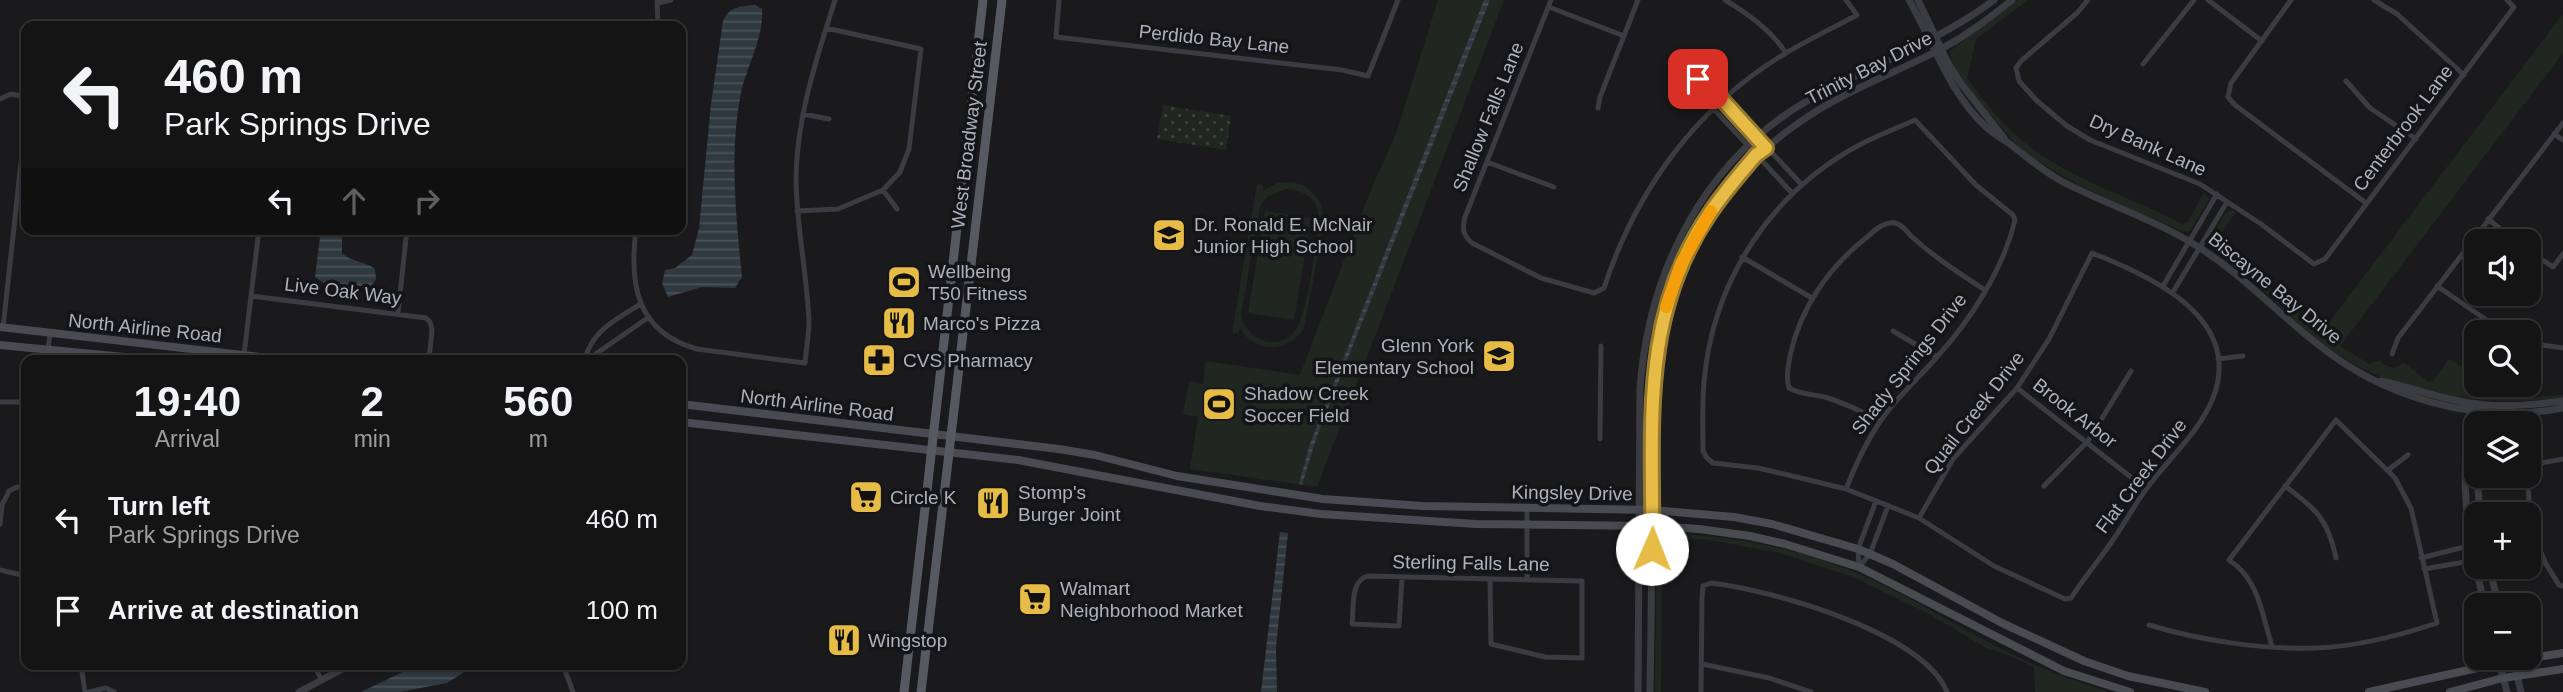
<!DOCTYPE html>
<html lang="en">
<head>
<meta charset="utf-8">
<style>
	:root { --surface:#141415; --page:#212122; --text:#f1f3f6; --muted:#9d9ea0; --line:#333334 }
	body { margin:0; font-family:Arial,sans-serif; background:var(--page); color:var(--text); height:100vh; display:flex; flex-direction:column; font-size:26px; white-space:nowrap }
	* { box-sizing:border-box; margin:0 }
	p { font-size:23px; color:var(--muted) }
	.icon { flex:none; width:38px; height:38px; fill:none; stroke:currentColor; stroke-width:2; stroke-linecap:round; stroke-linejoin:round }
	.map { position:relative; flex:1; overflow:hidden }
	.details { position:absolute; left:21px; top:355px; width:665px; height:315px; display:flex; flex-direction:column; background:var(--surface); border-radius:14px; box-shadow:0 2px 5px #0004,0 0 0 2px var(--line) }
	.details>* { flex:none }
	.banner { position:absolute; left:21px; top:21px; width:665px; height:214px; border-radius:14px; box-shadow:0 2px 5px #0004,0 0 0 2px var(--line); background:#141415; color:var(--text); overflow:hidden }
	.tools { position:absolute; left:2464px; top:229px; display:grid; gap:14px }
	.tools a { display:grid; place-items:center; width:77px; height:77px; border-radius:14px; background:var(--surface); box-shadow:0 2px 5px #0004,0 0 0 2px var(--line); font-size:35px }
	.pin { position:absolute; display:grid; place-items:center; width:60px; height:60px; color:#fff; margin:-30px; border-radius:14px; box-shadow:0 4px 10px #0006 }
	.me { position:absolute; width:77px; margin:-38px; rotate:1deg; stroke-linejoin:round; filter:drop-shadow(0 0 5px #0008) }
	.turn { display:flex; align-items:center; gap:24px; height:147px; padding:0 28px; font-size:32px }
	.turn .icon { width:91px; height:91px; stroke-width:2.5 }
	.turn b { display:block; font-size:49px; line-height:60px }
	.lanes { display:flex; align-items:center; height:66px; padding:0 28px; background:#0003; justify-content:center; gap:35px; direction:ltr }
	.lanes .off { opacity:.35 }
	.eta { display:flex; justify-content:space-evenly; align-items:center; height:119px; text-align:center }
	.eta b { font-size:42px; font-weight:600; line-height:49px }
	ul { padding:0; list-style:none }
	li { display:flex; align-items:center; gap:21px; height:91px; padding:0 28px }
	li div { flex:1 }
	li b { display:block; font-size:26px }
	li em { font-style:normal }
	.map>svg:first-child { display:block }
	.grass { fill:#202721; fill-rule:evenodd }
	.park { fill:url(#park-dots) }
	.water { fill:url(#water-rules) }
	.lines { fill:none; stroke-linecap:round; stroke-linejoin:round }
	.minor { stroke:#3b3c41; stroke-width:5 }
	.tertiary { stroke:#3b3c41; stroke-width:7 }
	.secondary { stroke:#494b51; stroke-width:8 }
	.primary { stroke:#575960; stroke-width:9 }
	.route-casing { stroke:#967a2e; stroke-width:18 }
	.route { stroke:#e7bc46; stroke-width:12 }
	.slow { stroke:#f59e0b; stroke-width:12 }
	.labels { text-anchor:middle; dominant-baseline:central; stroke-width:7; stroke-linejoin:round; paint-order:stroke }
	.street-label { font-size:19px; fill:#adb1bb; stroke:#151517 }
	.poi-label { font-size:19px; fill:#adb1bb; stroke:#151517; text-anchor:start }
</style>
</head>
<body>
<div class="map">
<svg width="2563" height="692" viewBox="0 0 2563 692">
	<defs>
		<pattern id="park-dots" width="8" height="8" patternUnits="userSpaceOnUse" patternTransform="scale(1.75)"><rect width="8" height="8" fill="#202721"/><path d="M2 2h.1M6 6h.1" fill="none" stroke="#3e443f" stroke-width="1.8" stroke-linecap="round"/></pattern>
		<pattern id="water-rules" width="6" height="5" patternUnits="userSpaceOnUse" patternTransform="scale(1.75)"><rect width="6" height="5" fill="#303840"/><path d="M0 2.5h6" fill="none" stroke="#4b525a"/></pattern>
	</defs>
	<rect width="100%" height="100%" fill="#1a1a1c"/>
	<!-- grass -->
	<path class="grass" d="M1438 0H1504L1317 487 1190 469 1198 417 1183 414 1189 381 1203 384 1206 361 1300 375 1372 187 1396 134Z
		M2018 0H2028L1976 39 1967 78C1986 104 2007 130 2033 149 2078 182 2133 198 2182 224L2188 222 2204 192 2209 199 2190 231H2181L2080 186 2035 159 2015 143 1973 95 1951 62 1950 51Z
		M2563 14V53L2340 346 2369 364 2381 360 2383 364 2393 368 2404 363 2429 382 2433 381 2449 359 2476 376V385H2490L2513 399 2563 395V398C2486 407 2402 397 2336 353 2307 333 2281 307 2255 283 2243 272 2212 256 2209 241L2225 213 2232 210 2236 212 2217 239 2218 245 2245 265 2321 333Z
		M1293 182C1313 187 1324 202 1324 223L1304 328C1288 353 1255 354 1240 328L1238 334 1232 333 1257 184 1263 185V191L1277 183ZM1285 189C1305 189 1320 201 1319 222 1315 246 1308 316 1294 332 1276 353 1246 339 1241 315L1260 206 1267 197Z
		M1265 211 1311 218 1294 320 1248 313Z
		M1660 533C1725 535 1796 547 1857 573 1913 597 1963 631 2018 657 2047 671 2077 682 2108 692H2035L2034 667 2001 652 1986 648 1929 614 1853 577 1780 553 1710 540 1688 539 1662 562 1661 692H1655L1657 539Z"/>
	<!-- park -->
	<path class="park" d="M1163 105 1231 116 1226 150 1157 139Z"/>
	<!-- water -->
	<path class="water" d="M1484 0H1490L1317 436 1302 485 1299 484 1310 444Z
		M755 5 762 9C764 38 747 65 741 93 729 153 736 217 742 277L735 288 702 287 668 297 662 283 665 270 675 268 692 255 699 228 711 104 723 21C729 7 740 6 755 5Z
		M321 229H342V253C352 263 366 261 375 269L376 279 371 287 324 283 315 277Z
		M1280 532 1288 533 1276 647 1277 692H1261Z
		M417 665H475L447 683 400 692H361Z"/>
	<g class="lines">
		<!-- minor -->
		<path class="minor" d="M657 0 658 26
			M1059 0 1056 37 1342 70 1368 76 1398 0
			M1551 0 1465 217C1462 229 1463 235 1472 243L1541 278 1594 293 1604 288C1636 190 1697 106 1786 53 1809 39 1833 28 1857 15L1846 0
			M1725 0C1749 14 1771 30 1786 53
			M2088 0 2077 13 2021 61 2016 68 2019 81 2036 100 2067 126 2090 140 2200 184 2261 224 2314 264 2325 259 2514 7 2507 0
			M2208 0 2262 41
			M2291 0 2231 83 2228 97 2235 105 2366 203
			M2374 0 2397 14 2464 75
			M658 3 671 0
			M1549 7 1624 36
			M826 28 921 49 909 149 900 172 883 190
			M2143 64 2194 0
			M2346 81 2370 108 2416 139
			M0 99 11 94 26 97
			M1598 108 1600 97 1638 0
			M803 114 829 119
			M2554 134 2563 140
			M1487 162 1554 187
			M1792 193 1696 90 1695 81 1698 79 1707 83 1802 185
			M797 211 838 209 883 190 897 209
			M2488 219 2517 242
			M636 229C629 284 636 332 697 349L805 363C806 350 809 335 809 321 807 273 796 225 796 177 797 116 817 57 835 0
			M2529 251 2553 267 2563 254
			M1742 257 1812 298
			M2163 286 2217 194
			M2437 286 2504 332
			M2173 292 2227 202
			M251 296 426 318 430 322 432 330 429 360
			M398 313 407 229
			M3 328 26 117
			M1893 331 1937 357
			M2529 343 2563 348
			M2392 354 2398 338 2563 123
			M244 355 259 229
			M2218 359 2243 356
			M47 360 50 333
			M585 360C591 331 618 318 641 304
			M587 360 649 317
			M2017 388 2146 489
			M0 402H26
			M1880 421C1863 412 1847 404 1828 398 1815 394 1801 395 1789 388 1786 377 1788 368 1790 356 1800 308 1829 267 1867 237 1875 230 1884 221 1895 223 1901 224 1907 231 1911 236 1934 257 1959 273 1985 290
			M1600 439 1601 346
			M2388 470 2408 455
			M2529 470 2531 465 2563 459
			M2528 476 2530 528 2546 564 2559 585 2563 586
			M2044 486 2088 441 2131 371
			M2285 486C2316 509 2328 519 2336 558
			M1846 489C1855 466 1865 444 1879 423 1895 399 1917 380 1936 358 1970 321 2003 270 2015 220L2013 215 1976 185 1915 120C1897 128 1879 135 1861 144 1771 192 1713 280 1704 382 1702 405 1703 428 1703 451L1707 458 1713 463 1758 468 1805 479 1846 489 1919 518 1994 566 2065 599 2071 598C2085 576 2101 558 2115 537 2126 521 2135 504 2147 488 2168 459 2199 433 2213 398 2244 318 2151 276 2092 253L2049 339 2017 388 1953 459 1919 518
			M0 524 2 505 9 491 17 487 26 488
			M2421 558 2476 544
			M1859 567 1858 549 1876 501
			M1859 567 1870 554 1888 506
			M2424 569 2476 560
			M0 570 26 576
			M1402 577 1399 626 1352 624C1354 608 1350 582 1367 576L1582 581V658L1545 657 1491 644 1490 580
			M1527 580V508
			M2149 625C2199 640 2262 650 2315 648 2355 647 2398 636 2437 623L2411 508 2395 478 2336 420 2229 560C2259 579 2262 615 2272 646
			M1702 664 1769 678 1811 692
			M81 665 85 692
			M314 665 321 679
			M563 665 573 692
			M89 692 106 688 114 692
			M1701 692 1702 598 1703 586 1711 583C1771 590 1923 632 1947 692"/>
		<!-- tertiary -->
		<path class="tertiary" d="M1909 0C1933 42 1949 92 1985 126 1992 133 2000 137 2007 142 2025 155 2042 171 2063 182 2104 203 2147 217 2187 240 2236 268 2272 308 2315 342 2383 398 2476 425 2563 408
			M1918 0 1949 65 1962 85 2004 138
			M2381 381C2411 387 2440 399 2471 403 2501 408 2532 405 2563 401
			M2471 403C2459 479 2466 532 2485 606
			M2477 476 2480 514
			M2489 567 2499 606
			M2498 658 2507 692
			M2513 658 2521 692
			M299 692 350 665
			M1638 692 1640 388C1649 269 1705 158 1812 98 1873 65 1938 42 1994 0
			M1650 692C1651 632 1652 572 1652 512 1652 460 1649 408 1655 358 1666 264 1720 178 1797 124 1838 94 1888 76 1933 53 1962 39 1987 20 2012 0"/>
		<!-- secondary -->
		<path class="secondary" d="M0 327 287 360
			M0 345 155 360
			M681 404 1059 449 1095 455 1177 476 1323 499 1423 506 1652 510 1734 517 1772 524 1858 549 1893 564 2002 623 2084 661 2128 676 2205 692
			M681 422 1018 460 1260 506 1321 514 1476 524 1652 526 1699 529 1750 536 1785 544 1859 567 2064 671 2130 692
			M2369 692 2500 663 2563 653
			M2450 692 2503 678 2563 669"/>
		<!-- primary -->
		<path class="primary" d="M904 692 983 0
			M921 692 1002 0"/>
	</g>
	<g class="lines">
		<!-- route casing -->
		<g class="route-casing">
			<path id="route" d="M1652 549C1654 430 1638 318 1710 213 1724 192 1740 174 1756 155L1766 148 1707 83 1698 79"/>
		</g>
		<!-- route -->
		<use href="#route" class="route"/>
		<!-- slow -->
		<path class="slow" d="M1666 307 1681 264 1711 211"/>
	</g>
	<!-- icons -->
	<defs>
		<g id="school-square" transform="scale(1.75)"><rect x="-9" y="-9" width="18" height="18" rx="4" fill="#e7bc46" stroke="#151517"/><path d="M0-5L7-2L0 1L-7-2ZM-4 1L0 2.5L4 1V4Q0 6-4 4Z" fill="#111"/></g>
		<g id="stadium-square" transform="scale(1.75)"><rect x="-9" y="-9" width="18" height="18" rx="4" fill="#e7bc46" stroke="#151517"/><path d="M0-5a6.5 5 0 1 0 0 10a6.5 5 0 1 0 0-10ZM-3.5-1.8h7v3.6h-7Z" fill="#111"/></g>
		<g id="restaurant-square" transform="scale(1.75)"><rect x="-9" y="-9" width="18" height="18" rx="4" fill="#e7bc46" stroke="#151517"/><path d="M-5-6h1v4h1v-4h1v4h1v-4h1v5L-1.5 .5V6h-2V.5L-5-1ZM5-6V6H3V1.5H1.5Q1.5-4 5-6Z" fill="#111"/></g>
		<g id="pharmacy-square" transform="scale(1.75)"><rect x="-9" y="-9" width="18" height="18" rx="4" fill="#e7bc46" stroke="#151517"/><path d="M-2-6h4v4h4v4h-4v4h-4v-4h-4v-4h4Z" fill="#111"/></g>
		<g id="supermarket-square" transform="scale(1.75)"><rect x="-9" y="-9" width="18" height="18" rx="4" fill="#e7bc46" stroke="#151517"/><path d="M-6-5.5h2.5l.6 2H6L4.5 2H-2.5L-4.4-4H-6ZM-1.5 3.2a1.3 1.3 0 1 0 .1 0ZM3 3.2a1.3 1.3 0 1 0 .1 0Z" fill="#111"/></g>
	</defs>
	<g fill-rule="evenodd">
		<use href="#school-square" x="1169" y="235"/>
		<use href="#stadium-square" x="904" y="282"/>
		<use href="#restaurant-square" x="899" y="323"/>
		<use href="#school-square" x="1499" y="356"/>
		<use href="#pharmacy-square" x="879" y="360"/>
		<use href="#stadium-square" x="1219" y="404"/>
		<use href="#supermarket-square" x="866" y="497"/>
		<use href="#restaurant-square" x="993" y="503"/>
		<use href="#supermarket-square" x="1035" y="599"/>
		<use href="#restaurant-square" x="844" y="640"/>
	</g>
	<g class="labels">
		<!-- street labels -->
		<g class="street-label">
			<text transform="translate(1214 39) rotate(6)">Perdido Bay Lane</text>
			<text transform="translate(1869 68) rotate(-27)">Trinity Bay Drive</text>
			<text transform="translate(1488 117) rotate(-68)">Shallow Falls Lane</text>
			<text transform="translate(2403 128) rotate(-53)">Centerbrook Lane</text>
			<text transform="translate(969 135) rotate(-83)">West Broadway Street</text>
			<text transform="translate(2148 145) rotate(24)">Dry Bank Lane</text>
			<text transform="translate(2275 288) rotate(39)">Biscayne Bay Drive</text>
			<text transform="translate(343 291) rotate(7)">Live Oak Way</text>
			<text transform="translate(145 328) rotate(6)">North Airline Road</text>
			<text transform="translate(1909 364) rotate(-52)">Shady Springs Drive</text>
			<text transform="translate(817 405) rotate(7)">North Airline Road</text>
			<text transform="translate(1974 413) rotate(-52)">Quail Creek Drive</text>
			<text transform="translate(2075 413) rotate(38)">Brook Arbor</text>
			<text transform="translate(2141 476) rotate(-53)">Flat Creek Drive</text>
			<text transform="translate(1572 493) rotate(1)">Kingsley Drive</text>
			<text transform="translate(1471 563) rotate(1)">Sterling Falls Lane</text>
		</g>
		<!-- poi labels -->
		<g class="poi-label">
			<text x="1194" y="224">Dr. Ronald E. McNair<tspan x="1194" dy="22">Junior High School</tspan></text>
			<text x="928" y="271">Wellbeing<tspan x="928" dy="22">T50 Fitness</tspan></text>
			<text x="923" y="323">Marco's Pizza</text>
			<text x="1474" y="345" text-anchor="end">Glenn York<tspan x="1474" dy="22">Elementary School</tspan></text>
			<text x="903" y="360">CVS Pharmacy</text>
			<text x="1244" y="393">Shadow Creek<tspan x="1244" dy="22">Soccer Field</tspan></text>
			<text x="1018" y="492">Stomp's<tspan x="1018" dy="22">Burger Joint</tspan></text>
			<text x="890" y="497">Circle K</text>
			<text x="1060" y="588">Walmart<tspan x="1060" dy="22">Neighborhood Market</tspan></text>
			<text x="868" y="640">Wingstop</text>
		</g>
	</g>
</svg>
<div class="tools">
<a><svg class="icon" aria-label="sound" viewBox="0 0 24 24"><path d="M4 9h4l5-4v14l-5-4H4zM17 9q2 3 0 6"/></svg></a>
<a><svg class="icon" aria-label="search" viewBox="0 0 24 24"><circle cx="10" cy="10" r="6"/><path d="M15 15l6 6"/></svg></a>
<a><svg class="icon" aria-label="layers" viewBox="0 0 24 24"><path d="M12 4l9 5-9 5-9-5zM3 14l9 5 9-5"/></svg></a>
<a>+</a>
<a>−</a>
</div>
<div class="pin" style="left:1698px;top:79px;background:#d93025"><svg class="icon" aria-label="arrive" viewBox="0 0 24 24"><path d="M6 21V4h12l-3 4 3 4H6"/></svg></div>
<svg class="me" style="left:1652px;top:549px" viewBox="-20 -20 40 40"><circle r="19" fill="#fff"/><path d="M0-13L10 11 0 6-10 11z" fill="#e7bc46"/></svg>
<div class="banner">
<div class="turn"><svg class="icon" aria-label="left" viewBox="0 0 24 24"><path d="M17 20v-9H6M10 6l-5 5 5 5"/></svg><div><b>460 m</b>Park Springs Drive</div></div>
<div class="lanes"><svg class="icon" aria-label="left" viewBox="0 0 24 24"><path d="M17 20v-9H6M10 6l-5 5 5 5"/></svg><svg class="icon off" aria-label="ahead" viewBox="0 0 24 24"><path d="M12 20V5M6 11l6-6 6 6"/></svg><svg class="icon off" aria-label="right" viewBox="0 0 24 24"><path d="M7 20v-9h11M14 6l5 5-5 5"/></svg></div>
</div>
<section class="details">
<div class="eta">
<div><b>19:40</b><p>Arrival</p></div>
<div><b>2</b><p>min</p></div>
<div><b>560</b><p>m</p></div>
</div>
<ul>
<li><svg class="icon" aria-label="left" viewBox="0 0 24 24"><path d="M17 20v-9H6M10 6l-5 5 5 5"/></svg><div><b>Turn left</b><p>Park Springs Drive</p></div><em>460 m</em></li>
<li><svg class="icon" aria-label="arrive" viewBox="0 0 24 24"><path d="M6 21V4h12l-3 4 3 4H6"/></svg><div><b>Arrive at destination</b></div><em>100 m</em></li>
</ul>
</section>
</div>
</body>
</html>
